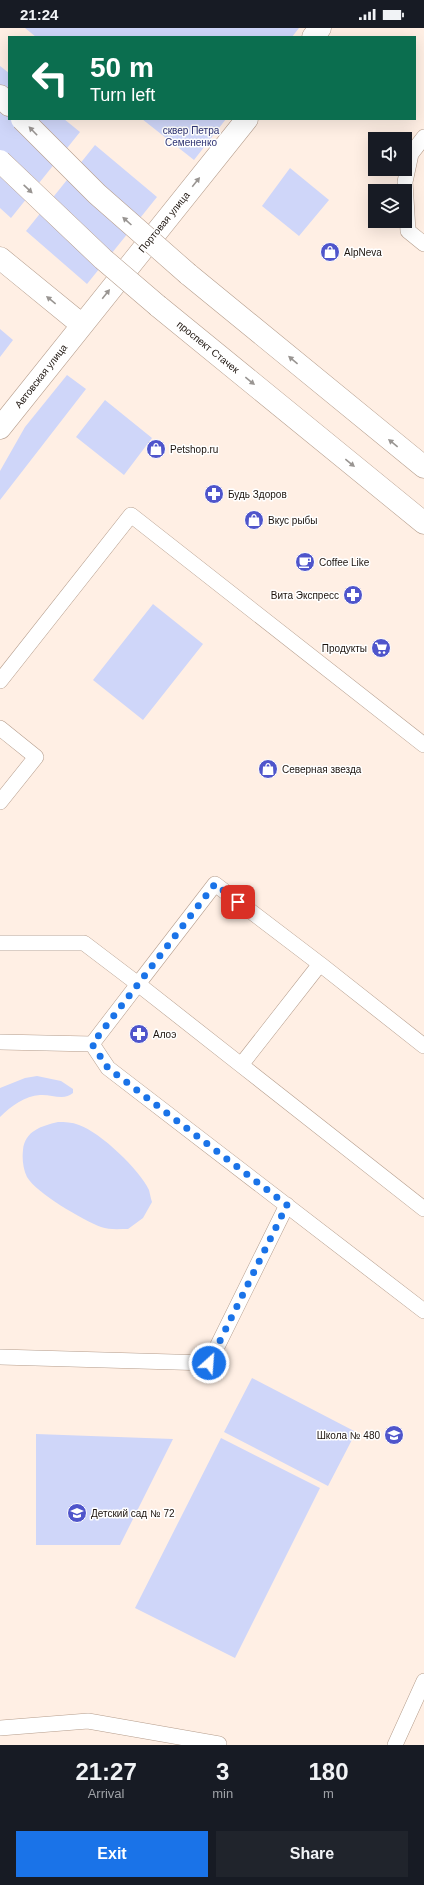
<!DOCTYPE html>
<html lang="en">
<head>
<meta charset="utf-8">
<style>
	:root { --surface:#171b24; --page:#20242c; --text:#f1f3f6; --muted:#9ea1a6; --accent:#1a73e8 }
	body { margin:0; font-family:Helvetica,sans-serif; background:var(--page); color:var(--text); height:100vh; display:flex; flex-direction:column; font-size:15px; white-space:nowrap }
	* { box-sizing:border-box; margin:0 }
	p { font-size:13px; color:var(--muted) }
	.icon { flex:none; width:22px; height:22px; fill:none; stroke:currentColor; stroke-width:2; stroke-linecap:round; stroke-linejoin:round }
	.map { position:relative; height:1717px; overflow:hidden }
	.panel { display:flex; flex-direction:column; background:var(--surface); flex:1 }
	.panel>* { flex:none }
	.guide { position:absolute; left:8px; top:8px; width:408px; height:84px; border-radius:0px; box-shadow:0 4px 16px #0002; background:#0b6e4f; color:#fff; overflow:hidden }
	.controls { position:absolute; left:368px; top:104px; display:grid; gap:8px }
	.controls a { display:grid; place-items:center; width:44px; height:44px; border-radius:0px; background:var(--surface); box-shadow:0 4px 16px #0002; font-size:20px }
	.pin { position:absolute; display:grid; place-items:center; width:34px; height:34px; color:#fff; margin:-17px; border-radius:8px; box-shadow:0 2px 6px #0006 }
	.me { position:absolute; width:44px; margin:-22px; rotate:26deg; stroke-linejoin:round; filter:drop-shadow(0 0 3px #0008) }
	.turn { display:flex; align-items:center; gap:14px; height:84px; padding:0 16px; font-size:18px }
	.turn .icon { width:52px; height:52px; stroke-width:2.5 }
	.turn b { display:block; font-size:28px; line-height:34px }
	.eta { display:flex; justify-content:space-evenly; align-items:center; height:68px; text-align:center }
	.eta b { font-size:24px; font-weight:700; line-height:28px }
	.action { display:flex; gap:8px; margin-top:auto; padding:8px 16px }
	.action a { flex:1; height:46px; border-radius:0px; background:var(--accent); color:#fff; font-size:16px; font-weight:700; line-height:46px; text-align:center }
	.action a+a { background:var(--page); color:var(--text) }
	.status { display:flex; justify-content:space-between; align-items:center; height:28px; padding:0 20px; background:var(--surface); direction:ltr }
	.status svg { height:11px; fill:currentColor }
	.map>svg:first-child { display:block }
	.green { fill:#cfd6f9 }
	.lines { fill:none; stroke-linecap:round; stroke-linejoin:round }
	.service-casing { stroke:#b59d8c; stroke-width:16 }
	.minor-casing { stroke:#b59d8c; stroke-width:23 }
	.primary-casing { stroke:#b59d8c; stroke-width:23 }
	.service { stroke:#fff; stroke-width:15 }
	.minor { stroke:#fff; stroke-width:22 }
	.primary { stroke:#fff; stroke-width:22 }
	.primary-bridge-casing { stroke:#b59d8c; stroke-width:23; stroke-linecap:butt }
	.primary-bridge { stroke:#fff; stroke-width:22 }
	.oneway { fill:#999592 }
	.route { stroke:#1a73e8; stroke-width:7; stroke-dasharray:0 12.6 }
	.labels { text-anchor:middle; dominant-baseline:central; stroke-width:3; stroke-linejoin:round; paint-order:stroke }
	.park-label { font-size:10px; fill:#2e3374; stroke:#fff }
	.street-label { font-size:10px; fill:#1c130d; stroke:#fff }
	.poi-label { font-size:10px; fill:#1c130d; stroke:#fff; text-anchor:start }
</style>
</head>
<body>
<div class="status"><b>21:24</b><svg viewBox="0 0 49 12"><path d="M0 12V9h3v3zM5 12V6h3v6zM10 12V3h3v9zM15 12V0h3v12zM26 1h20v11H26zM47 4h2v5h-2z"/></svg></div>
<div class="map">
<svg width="424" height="1717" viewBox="0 0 424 1717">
	<rect width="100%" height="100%" fill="#ffefe4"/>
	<!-- green -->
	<path class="green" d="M25 0H299L292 9H36Z
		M0 38 9 45V91H64L80 104 11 190 0 180Z
		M142 91H226L194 132Z
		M95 117 157 169 87 256 26 203Z
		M290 140 329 172 299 208 262 178Z
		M0 301 13 312 0 329Z
		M67 347 86 361 0 472V443L25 399Z
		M105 372 152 410 124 447 76 409Z
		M153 576 203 616 143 692 93 652Z
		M37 1048 61 1053 73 1061V1065C64 1073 51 1066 40 1067 25 1068 11 1078 0 1089V1060L25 1050Z
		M58 1094C65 1094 72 1094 79 1097 100 1104 140 1142 149 1162 150 1166 151 1171 152 1174L143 1190 128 1201C119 1201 109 1202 101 1199 83 1192 36 1165 27 1149 23 1141 22 1131 23 1122 25 1103 41 1098 58 1094Z
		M252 1350 356 1404 328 1458 224 1404Z
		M36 1406 173 1411 120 1517H36Z
		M221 1410 320 1460 235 1630 135 1580Z"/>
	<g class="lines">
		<!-- service casing -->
		<g class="service-casing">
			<path id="service" d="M424 109 411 126 405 154 408 203 424 216
				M0 653 131 487 424 717
				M0 700 36 729 0 774
				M0 915H84L138 956 92 1016 0 1014
				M92 1016 108 1040 424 1283
				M424 1018 320 936 241 1037 424 1181
				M241 1037 138 956 215 856 320 936
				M0 1329 209 1335 287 1177
				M0 1700 88 1693 219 1716V1717
				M395 1717 424 1653"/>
		</g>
		<!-- minor casing -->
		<g class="minor-casing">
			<path id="minor" d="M313 9 320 0
				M0 230 82 297
				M0 400 247 91"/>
		</g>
		<!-- primary casing -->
		<g class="primary-casing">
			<path id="primary" d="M0 68 9 77
				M188 246 424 439
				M158 278 424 495"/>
		</g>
		<!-- service -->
		<use href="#service" class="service"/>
		<!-- minor -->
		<use href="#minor" class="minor"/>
		<!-- primary -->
		<use href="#primary" class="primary"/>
		<!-- primary-bridge casing -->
		<g class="primary-bridge-casing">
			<path id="primary-bridge" d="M22 91 97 166 188 246
				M0 133 103 231 158 278"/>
		</g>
		<!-- primary-bridge -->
		<use href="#primary-bridge" class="primary-bridge"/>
	</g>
	<!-- one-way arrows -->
	<defs><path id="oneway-solid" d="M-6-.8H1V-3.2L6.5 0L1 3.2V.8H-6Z"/></defs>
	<g class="oneway">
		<use href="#oneway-solid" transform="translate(33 103) rotate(-134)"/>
		<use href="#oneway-solid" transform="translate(196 154) rotate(-51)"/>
		<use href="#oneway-solid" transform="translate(28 161) rotate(43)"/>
		<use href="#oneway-solid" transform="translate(127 193) rotate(-138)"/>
		<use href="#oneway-solid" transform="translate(106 266) rotate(-51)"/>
		<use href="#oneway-solid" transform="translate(51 272) rotate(-141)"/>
		<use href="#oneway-solid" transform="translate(293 332) rotate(-140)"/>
		<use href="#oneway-solid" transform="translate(250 353) rotate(39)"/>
		<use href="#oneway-solid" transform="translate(393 415) rotate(-141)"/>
		<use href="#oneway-solid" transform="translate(350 435) rotate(39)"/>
	</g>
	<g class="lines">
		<!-- route -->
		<path class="route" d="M209 1335 287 1177 108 1040 92 1016 215 856 238 874"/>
	</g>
	<!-- icons -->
	<defs>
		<g id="shop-disc" transform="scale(1)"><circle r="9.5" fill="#4f55cb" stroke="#fff"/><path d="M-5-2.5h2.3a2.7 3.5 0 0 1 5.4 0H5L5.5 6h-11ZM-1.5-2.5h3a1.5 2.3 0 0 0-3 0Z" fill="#fff"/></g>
		<g id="pharmacy-disc" transform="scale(1)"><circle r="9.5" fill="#4f55cb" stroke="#fff"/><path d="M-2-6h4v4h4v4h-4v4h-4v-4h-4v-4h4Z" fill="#fff"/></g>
		<g id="cafe-disc" transform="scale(1)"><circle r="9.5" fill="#4f55cb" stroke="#fff"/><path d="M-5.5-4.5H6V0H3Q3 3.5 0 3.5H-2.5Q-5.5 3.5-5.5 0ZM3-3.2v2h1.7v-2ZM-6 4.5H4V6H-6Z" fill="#fff"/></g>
		<g id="supermarket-disc" transform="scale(1)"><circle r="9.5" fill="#4f55cb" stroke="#fff"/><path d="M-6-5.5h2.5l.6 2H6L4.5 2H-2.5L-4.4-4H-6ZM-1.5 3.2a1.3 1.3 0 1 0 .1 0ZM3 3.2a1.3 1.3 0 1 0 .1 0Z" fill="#fff"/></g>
		<g id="school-disc" transform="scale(1)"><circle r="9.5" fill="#4f55cb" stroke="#fff"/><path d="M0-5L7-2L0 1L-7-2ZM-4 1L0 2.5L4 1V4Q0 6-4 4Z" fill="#fff"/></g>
	</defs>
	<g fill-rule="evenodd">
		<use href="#shop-disc" x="330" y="224"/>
		<use href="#shop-disc" x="156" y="421"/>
		<use href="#pharmacy-disc" x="214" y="466"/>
		<use href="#shop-disc" x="254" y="492"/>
		<use href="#cafe-disc" x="305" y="534"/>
		<use href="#pharmacy-disc" x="353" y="567"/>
		<use href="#supermarket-disc" x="381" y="620"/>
		<use href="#shop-disc" x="268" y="741"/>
		<use href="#pharmacy-disc" x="139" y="1006"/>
		<use href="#school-disc" x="394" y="1407"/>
		<use href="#school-disc" x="77" y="1485"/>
	</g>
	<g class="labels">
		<!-- park labels -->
		<g class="park-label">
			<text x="191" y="102">сквер Петра<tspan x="191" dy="12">Семененко</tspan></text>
		</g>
		<!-- street labels -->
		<g class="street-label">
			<text transform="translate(164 194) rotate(-51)">Портовая улица</text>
			<text transform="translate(208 319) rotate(39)">проспект Стачек</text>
			<text transform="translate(41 348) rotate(-52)">Автовская улица</text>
		</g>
		<!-- poi labels -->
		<g class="poi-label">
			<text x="344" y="224">AlpNeva</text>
			<text x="170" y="421">Petshop.ru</text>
			<text x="228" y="466">Будь Здоров</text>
			<text x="268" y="492">Вкус рыбы</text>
			<text x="319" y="534">Coffee Like</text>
			<text x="339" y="567" text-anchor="end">Вита Экспресс</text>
			<text x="367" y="620" text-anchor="end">Продукты</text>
			<text x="282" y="741">Северная звезда</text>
			<text x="153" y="1006">Алоэ</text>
			<text x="380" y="1407" text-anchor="end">Школа № 480</text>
			<text x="91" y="1485">Детский сад № 72</text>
		</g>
	</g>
</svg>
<div class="controls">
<a><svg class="icon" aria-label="sound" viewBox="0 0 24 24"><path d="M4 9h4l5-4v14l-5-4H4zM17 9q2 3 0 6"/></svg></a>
<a><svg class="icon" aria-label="layers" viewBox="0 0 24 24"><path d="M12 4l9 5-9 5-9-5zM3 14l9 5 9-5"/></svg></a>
</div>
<div class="pin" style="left:238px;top:874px;background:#d93025"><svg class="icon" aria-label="arrive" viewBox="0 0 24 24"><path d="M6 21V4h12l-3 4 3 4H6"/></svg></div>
<svg class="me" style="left:209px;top:1335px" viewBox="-20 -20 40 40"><circle r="17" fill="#1a73e8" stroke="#fff" stroke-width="3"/><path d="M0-11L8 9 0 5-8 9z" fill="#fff"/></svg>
<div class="guide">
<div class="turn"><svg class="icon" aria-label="left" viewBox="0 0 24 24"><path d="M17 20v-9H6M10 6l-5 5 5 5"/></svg><div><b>50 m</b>Turn left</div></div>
</div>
</div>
<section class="panel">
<div class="eta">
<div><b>21:27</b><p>Arrival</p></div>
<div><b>3</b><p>min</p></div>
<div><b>180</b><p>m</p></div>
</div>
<div class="action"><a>Exit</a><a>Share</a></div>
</section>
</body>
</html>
